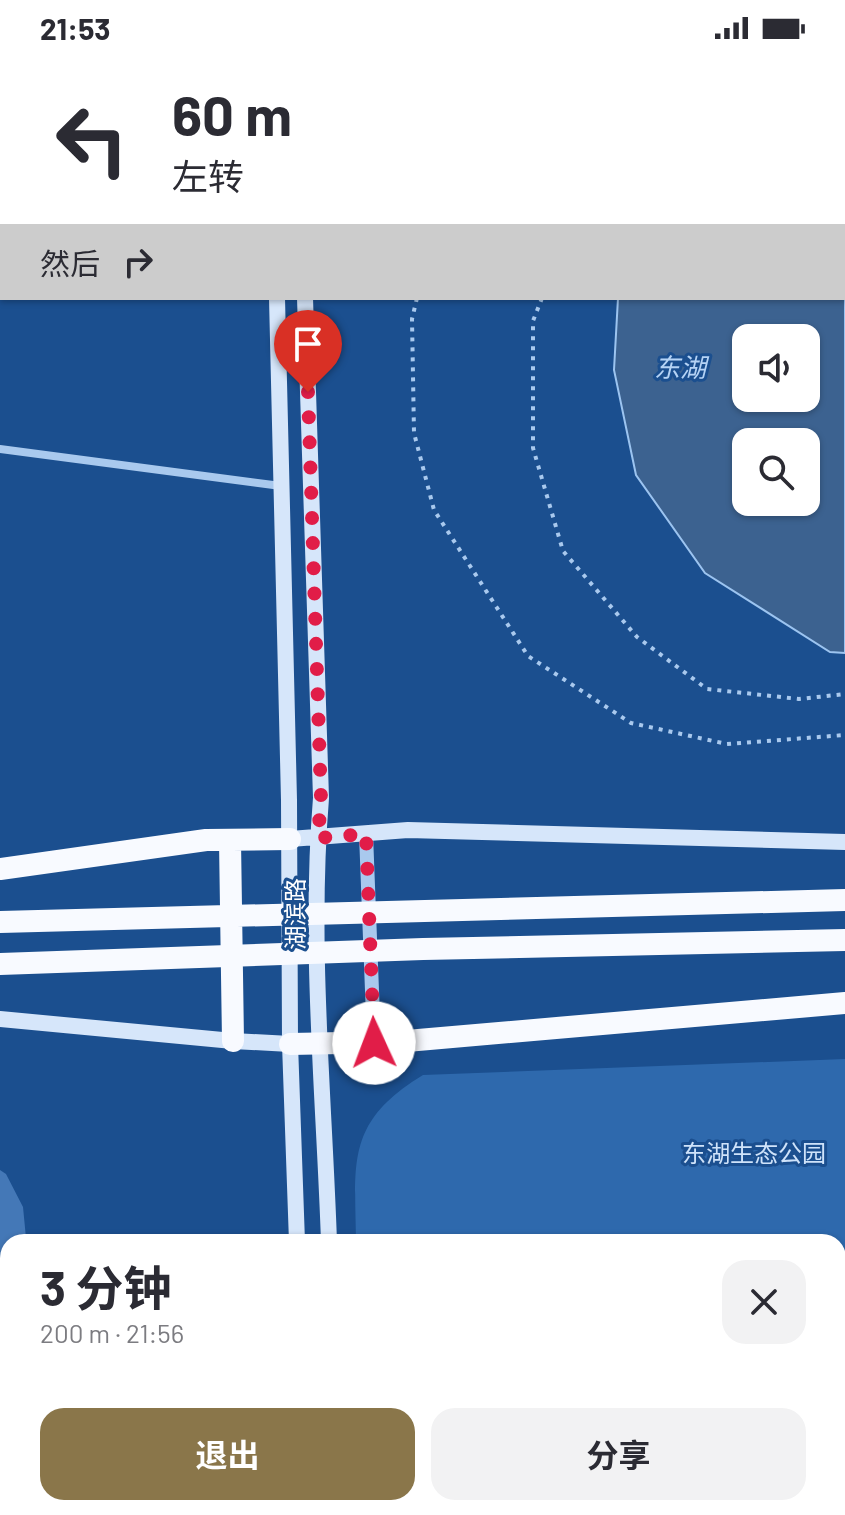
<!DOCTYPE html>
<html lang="zh">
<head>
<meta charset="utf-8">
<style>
	:root { --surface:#fff; --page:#f2f2f3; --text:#2b2b33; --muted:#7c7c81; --accent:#8a764a }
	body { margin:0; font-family:Barlow,"Noto Sans SC",sans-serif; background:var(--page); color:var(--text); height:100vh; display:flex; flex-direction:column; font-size:30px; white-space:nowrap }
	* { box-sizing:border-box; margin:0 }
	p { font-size:26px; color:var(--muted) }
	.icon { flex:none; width:44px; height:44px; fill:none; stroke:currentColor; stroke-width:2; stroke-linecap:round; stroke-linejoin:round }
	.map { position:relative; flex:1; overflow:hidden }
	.sheet { position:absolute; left:0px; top:1178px; width:846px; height:282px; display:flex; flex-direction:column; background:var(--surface); border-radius:24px 24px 0 0; box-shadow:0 2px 6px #0004 }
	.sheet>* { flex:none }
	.banner { position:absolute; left:0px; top:0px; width:846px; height:244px; box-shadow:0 2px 6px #0004; background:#fff; color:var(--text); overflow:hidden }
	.buttons { position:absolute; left:732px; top:268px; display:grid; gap:16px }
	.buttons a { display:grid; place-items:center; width:88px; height:88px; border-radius:16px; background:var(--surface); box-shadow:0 2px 6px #0004; font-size:40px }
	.pin { position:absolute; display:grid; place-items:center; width:68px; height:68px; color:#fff; margin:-82px -34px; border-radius:50% 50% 50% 0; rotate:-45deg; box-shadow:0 0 8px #0007 }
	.pin .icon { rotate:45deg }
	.me { position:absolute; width:88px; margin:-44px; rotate:358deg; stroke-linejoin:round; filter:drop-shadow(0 0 6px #0008) }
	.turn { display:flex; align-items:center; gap:28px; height:168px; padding:0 40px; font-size:36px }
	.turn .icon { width:104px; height:104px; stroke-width:2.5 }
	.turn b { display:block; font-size:56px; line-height:68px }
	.then { display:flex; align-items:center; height:76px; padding:0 40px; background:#0003; gap:16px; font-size:30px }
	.round { display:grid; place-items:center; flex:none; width:84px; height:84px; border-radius:24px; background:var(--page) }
	.overview { display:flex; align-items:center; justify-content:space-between; height:136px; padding:0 40px }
	h1 { font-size:48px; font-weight:700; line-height:60px }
	.cta { display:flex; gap:16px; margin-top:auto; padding:16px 40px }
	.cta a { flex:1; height:92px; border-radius:24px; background:var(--accent); color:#fff; font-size:32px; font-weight:700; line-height:92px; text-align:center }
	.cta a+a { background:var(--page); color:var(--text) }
	.status { display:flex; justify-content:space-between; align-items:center; height:56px; padding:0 40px; background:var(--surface); direction:ltr }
	.status svg { height:22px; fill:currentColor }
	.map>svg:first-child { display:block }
	.green { fill:#2e69ad }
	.water { fill:#3c6290; stroke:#9cc4f0; stroke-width:2; fill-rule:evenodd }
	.building { fill:#4478b7 }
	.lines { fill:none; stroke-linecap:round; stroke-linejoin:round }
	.path { stroke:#a9c9ee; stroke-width:4; stroke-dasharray:4 6; stroke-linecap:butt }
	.minor { stroke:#a9c9ee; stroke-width:8 }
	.tertiary { stroke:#a9c9ee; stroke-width:14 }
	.secondary { stroke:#d6e6fa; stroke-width:16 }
	.trunk { stroke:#f8faff; stroke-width:22 }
	.route { stroke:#e11d48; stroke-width:14; stroke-dasharray:0 25.2 }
	.labels { text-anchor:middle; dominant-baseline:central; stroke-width:6; stroke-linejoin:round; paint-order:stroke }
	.street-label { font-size:24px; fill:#fff; stroke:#1b4f8f }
	.park-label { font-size:24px; fill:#cfe3fa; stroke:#1b4f8f }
	.water-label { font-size:26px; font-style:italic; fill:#b5d3f5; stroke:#1b4f8f }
</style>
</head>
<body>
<div class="status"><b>21:53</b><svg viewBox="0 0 49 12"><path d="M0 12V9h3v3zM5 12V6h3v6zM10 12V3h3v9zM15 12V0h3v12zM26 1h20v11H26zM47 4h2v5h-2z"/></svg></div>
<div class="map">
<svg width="845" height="1459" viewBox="0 0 845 1459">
	<rect width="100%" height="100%" fill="#1b4f8f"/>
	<!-- green -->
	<path class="green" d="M845 1003V1459H360V1452H838V1186H356C355 1105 346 1066 423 1019Z"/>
	<!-- water -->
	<path class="water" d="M645 0H845V597L830 596 705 517 636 419 614 314 618 242H844V2ZM746 282H806V342H746ZM746 386H806V446H746Z"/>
	<!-- building -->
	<path class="building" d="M0 1114 6 1118 23 1151 26 1182 25 1186H8V1229L0 1233Z
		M25 1452H70V1459H25Z
		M206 1452H260V1459H206Z"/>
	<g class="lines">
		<!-- path -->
		<path class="path" d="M452 0V2
			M458 0 461 2
			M591 2V0
			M417 242 412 263 414 377 434 454 528 600 631 667 727 688 845 679
			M542 242 533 265V392L563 495 637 581 707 633 799 643 845 638"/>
		<!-- minor -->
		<path class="minor" d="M0 393 281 430
			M0 1321 8 1322
			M96 1452 97 1459"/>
		<!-- tertiary -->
		<path class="tertiary" d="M366 778 374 987"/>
		<!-- secondary -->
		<path class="secondary" d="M270 0V2
			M297 0V2
			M277 242 289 744 290 988 297 1186
			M305 242 321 742C309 890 324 1039 329 1186
			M290 783 408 774 845 786
			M0 963 233 985 290 988
			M307 1452V1459
			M336 1452 337 1459"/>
		<!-- trunk -->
		<path class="trunk" d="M230 785 233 985
			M0 813 206 784 290 783
			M0 866 845 844
			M0 908 423 893 845 884
			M290 988 395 986 845 947"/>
	</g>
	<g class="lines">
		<!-- route -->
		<path class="route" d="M308 336 321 742 318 782 366 778 374 987"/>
	</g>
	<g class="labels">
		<!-- street labels -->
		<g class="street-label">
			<text transform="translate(294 858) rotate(-90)">湖滨路</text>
		</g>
		<!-- park labels -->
		<g class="park-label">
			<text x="754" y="1096">东湖生态公园</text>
		</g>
		<!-- water labels -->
		<g class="water-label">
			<text x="680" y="310">东湖</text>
		</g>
	</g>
</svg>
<div class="buttons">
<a><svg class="icon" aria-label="sound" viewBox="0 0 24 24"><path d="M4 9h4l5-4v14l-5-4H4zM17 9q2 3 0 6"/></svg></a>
<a><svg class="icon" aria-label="search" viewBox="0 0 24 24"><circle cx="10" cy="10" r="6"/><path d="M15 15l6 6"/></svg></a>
</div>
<div class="pin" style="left:308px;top:336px;background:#d93025"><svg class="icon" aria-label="arrive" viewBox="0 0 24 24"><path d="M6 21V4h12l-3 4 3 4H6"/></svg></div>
<svg class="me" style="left:374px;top:987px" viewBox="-20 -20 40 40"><circle r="19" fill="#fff"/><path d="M0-13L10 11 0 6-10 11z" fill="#e11d48"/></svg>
<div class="banner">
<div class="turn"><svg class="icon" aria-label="left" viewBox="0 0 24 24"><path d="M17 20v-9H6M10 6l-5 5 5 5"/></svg><div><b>60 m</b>左转</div></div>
<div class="then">然后<svg class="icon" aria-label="right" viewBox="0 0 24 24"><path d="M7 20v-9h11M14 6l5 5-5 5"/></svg></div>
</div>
<section class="sheet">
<div class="overview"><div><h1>3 分钟</h1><p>200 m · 21:56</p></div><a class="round"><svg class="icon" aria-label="close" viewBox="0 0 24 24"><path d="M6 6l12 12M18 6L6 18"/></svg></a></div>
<div class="cta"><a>退出</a><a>分享</a></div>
</section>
</div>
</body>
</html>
